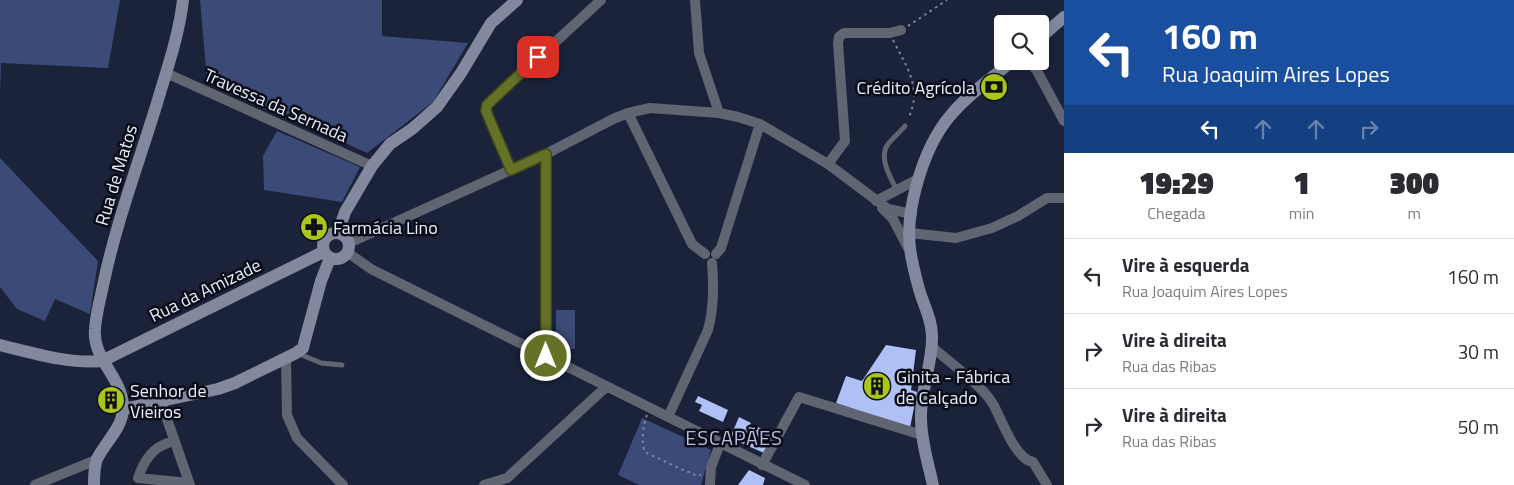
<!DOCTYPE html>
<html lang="pt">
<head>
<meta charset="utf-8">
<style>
	:root { --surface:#fff; --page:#f2f2f3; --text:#2b2b33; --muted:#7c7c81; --line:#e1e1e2 }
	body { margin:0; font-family:"Titillium Web",sans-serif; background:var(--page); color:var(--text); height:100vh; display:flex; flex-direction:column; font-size:19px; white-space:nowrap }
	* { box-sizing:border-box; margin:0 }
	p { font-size:16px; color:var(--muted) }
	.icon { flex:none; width:28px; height:28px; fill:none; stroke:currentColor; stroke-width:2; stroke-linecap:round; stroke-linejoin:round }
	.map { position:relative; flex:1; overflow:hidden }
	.panel { display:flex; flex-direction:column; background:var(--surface); width:450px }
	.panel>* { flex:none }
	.hud { background:#1a4fa0; color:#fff; overflow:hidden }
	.controls { position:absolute; left:994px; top:15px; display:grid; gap:10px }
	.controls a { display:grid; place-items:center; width:55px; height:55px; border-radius:5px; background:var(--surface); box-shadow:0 5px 20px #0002; font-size:25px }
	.pin { position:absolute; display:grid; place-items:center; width:42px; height:42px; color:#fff; margin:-21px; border-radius:10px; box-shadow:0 2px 8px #0006 }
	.me { position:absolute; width:55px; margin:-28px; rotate:0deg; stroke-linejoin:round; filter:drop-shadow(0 0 4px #0008) }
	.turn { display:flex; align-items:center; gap:18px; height:105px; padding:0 15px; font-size:22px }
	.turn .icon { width:65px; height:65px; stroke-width:2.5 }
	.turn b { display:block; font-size:35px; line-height:42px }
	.lanes { display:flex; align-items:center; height:48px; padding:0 15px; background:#0003; justify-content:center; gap:25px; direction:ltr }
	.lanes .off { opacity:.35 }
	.eta { display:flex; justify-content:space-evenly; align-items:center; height:85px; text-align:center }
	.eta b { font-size:30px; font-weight:800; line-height:35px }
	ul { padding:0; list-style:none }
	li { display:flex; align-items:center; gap:15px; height:75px; padding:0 15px; border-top:1px solid var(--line) }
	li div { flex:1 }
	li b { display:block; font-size:19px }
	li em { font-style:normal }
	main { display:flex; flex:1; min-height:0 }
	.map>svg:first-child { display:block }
	.green { fill:#3c4a77 }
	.building { fill:#aec0f6 }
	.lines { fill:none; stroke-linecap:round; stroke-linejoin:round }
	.path { stroke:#7f8699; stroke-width:2; stroke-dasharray:2.5 4; stroke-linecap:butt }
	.lane { stroke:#606572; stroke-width:5 }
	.street { stroke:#606572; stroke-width:10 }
	.secondary { stroke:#82899e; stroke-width:12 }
	.route-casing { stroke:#414919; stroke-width:12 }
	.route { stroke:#647127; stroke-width:9 }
	.labels { text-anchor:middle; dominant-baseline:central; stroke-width:5; stroke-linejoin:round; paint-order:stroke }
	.poi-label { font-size:18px; fill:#e9eefc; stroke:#090d18; text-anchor:start }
	.street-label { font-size:18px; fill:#e9eefc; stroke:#090d18 }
	.quarter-label { font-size:20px; letter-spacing:1px; fill:#b3bfdf; stroke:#090d18 }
</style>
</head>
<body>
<main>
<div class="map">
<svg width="1064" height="485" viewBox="0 0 1064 485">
	<rect width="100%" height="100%" fill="#1b233b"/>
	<!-- green -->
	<path class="green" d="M0 0H120L108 68 1 63 0 94Z
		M200 0H382V36L468 43 433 102 367 153 207 80Z
		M277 131 360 167 342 202 264 190 263 156Z
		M0 158 98 261 90 314 55 299 45 321 17 309 0 287Z
		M556 310H575V349H556Z
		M642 418 711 450 701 485H639L618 475Z"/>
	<!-- building -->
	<path class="building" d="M886 345 916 350 911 390 917 392 910 428 836 403 846 376 862 381Z
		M698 396 728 410 723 422 699 411 702 405 695 402Z
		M739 417 751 423 747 431 754 435 758 427 774 435 766 454 730 438Z
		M749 470 765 478 763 485H738Z"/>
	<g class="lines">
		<!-- path -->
		<path class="path" d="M908 26 947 0
			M893 40C907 68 923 88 908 119
			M647 415C643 424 641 443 645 452L687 472H690L695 475H701"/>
		<!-- lane -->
		<path class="lane" d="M897 191C891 178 878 158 888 144 893 138 900 132 905 126
			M297 353 321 363 342 365"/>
		<!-- street -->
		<path class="street" d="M695 0 699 53 719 113
			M1029 61 1037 71 1064 121
			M166 73 372 166
			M628 113 692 244 705 254
			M546 154V356
			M828 164 845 141 838 43 839 37 844 33H890L901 30
			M511 170 488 116 486 111 487 105 601 0
			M876 201 918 179
			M882 208 893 219 908 248
			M910 233 956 238 992 228 1018 216 1047 198H1064
			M349 243 546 154 613 119 628 113 650 108 719 113 738 117 760 124 828 164 888 209 912 214
			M347 252 371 269 805 485
			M716 254 721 248 760 124
			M931 346C949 362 981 384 993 404 1002 420 1015 459 1033 462L1047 485
			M286 359 287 415 297 438 343 485
			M161 402 190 485
			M668 417 708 330C714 308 714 286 712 263
			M168 443C151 448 143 463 138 478L189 483
			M762 465 799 397 922 435
			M35 485 96 460
			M484 485 507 478 606 387
			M710 485 711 467 720 444"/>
		<!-- secondary -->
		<path class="secondary" d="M1040 38 1064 17
			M323 246a13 13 0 1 1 26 0a13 13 0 1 1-26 0Z
			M338 233 345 212 372 166 390 144 412 129 437 107 461 73 491 23 517 0
			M0 345C33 353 68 364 102 361L323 252
			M123 409 218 389 235 383 296 353 303 348 305 340 321 281 330 258
			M94 485C94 477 94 467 97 459 105 442 122 429 123 409 124 378 92 360 95 329 96 313 101 296 104 281 117 220 139 162 157 103 167 69 179 35 183 0
			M933 485C928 463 921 440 921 418 920 391 933 363 932 336 932 319 923 304 919 289 916 278 913 266 911 255 903 214 923 148 950 116 967 95 991 79 1012 61"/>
	</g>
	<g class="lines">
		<!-- route casing -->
		<g class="route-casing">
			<path id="route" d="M538 57 487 105 486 111 511 170 546 154V356"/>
		</g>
		<!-- route -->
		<use href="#route" class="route"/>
	</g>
	<!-- icons -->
	<defs>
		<g id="bank-disc" transform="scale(1.4375)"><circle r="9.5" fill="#aac718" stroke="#090d18"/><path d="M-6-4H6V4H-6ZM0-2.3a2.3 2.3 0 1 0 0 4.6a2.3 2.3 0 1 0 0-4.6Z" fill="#111"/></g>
		<g id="pharmacy-disc" transform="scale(1.4375)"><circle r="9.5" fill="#aac718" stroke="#090d18"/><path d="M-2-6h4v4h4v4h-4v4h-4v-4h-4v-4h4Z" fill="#111"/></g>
		<g id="building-disc" transform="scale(1.4375)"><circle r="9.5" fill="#aac718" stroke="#090d18"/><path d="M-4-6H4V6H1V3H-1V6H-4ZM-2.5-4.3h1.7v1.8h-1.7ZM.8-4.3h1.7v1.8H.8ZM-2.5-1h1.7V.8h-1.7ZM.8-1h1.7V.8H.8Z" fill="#111"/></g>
	</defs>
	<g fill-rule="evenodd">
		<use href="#bank-disc" x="994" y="87"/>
		<use href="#pharmacy-disc" x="314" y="227"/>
		<use href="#building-disc" x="877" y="386"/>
		<use href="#building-disc" x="111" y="400"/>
	</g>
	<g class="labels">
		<!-- poi labels -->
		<g class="poi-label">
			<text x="975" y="87" text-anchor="end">Crédito Agrícola</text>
			<text x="333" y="227">Farmácia Lino</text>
			<text x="896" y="376">Ginita - Fábrica<tspan x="896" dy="21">de Calçado</tspan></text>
			<text x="130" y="390">Senhor de<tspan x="130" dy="21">Vieiros</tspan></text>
		</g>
		<!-- street labels -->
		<g class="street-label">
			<text transform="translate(276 105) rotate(24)">Travessa da Sernada</text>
			<text transform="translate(116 175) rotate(-73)">Rua de Matos</text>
			<text transform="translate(205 290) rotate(-26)">Rua da Amizade</text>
		</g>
		<!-- quarter labels -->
		<g class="quarter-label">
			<text x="734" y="437">ESCAPÃES</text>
		</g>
	</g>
</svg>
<div class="controls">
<a><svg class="icon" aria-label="search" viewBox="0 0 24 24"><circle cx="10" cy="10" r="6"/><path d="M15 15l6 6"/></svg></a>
</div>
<div class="pin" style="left:538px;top:57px;background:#d93025"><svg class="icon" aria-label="arrive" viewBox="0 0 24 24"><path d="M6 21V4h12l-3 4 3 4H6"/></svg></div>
<svg class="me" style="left:546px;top:356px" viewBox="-20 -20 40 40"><circle r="17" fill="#647127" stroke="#fff" stroke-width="3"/><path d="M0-11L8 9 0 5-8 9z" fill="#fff"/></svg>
</div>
<section class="panel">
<div class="hud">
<div class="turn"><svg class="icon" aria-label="left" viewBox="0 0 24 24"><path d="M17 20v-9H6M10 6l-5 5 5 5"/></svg><div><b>160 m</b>Rua Joaquim Aires Lopes</div></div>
<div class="lanes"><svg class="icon" aria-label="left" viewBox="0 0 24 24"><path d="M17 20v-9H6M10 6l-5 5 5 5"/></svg><svg class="icon off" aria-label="ahead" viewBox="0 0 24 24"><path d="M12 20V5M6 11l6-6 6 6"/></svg><svg class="icon off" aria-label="ahead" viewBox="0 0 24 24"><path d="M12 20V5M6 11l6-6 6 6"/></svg><svg class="icon off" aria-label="right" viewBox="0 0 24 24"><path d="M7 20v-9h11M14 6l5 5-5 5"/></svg></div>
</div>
<div class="eta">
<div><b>19:29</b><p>Chegada</p></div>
<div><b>1</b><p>min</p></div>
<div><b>300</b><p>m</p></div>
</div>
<ul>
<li><svg class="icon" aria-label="left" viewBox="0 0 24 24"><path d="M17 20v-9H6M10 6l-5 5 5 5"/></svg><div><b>Vire à esquerda</b><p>Rua Joaquim Aires Lopes</p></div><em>160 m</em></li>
<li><svg class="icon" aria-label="right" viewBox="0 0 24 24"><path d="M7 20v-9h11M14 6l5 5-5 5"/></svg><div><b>Vire à direita</b><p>Rua das Ribas</p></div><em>30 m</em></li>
<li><svg class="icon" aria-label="right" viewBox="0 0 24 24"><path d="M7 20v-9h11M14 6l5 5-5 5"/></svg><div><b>Vire à direita</b><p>Rua das Ribas</p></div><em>50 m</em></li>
</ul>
</section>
</main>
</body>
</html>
